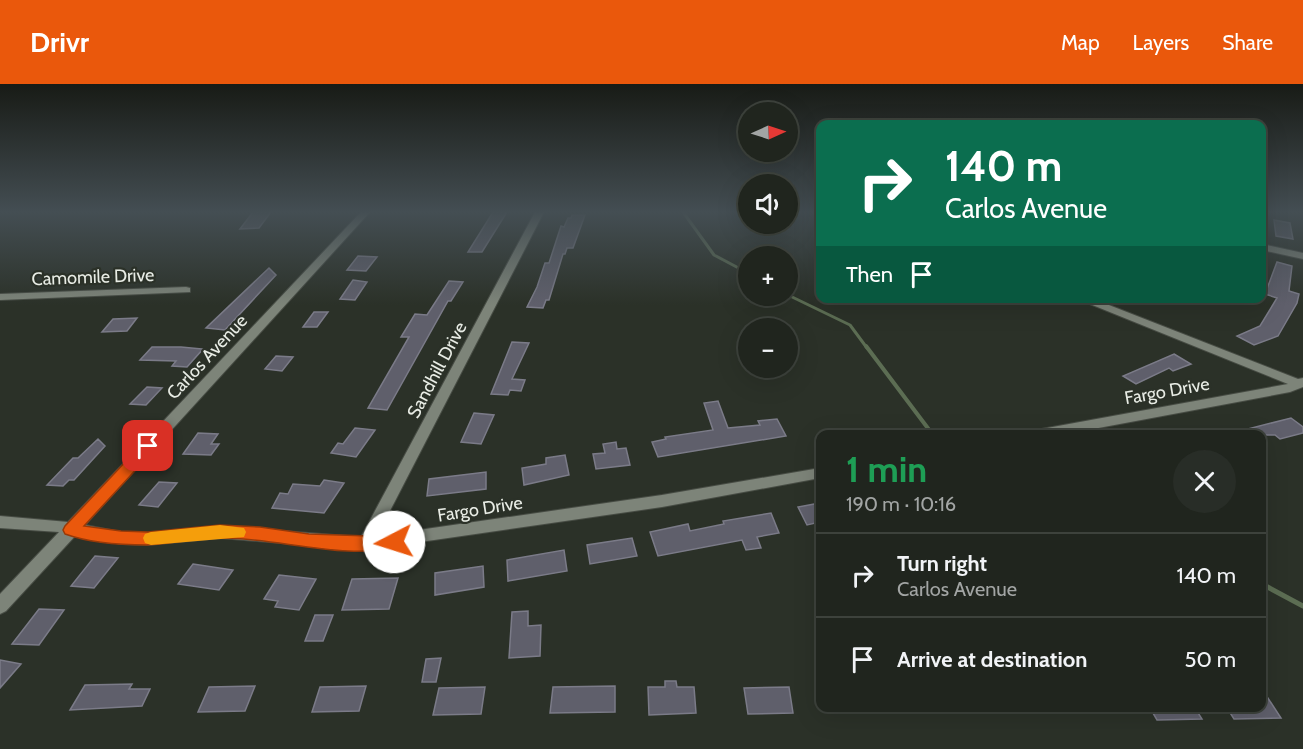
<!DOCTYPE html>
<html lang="en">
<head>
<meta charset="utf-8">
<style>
	:root { --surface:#20251e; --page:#282d27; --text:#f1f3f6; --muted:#a2a5a4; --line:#3d423c; --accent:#ea580c }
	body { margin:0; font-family:Cabin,sans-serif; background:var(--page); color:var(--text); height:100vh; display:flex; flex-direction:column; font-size:22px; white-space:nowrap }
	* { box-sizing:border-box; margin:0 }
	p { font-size:20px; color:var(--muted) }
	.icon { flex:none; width:33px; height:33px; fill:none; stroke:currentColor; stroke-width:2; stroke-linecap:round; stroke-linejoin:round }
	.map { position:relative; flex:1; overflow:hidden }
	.sheet { position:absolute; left:816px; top:346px; width:450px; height:282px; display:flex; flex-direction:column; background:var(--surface); border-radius:12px; box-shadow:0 6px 24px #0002,0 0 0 2px var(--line) }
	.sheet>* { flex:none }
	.banner { position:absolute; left:816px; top:36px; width:450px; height:183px; border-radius:12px; box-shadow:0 6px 24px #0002,0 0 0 2px var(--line); background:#0b6e4f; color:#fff; overflow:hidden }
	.needle { width:39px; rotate:87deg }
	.buttons { position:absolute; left:738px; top:18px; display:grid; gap:12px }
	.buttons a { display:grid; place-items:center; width:60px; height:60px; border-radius:50%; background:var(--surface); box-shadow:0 6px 24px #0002,0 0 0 2px var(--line); font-size:30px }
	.pin { position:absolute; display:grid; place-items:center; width:51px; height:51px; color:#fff; margin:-26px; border-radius:12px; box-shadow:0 3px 9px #0006 }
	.me { position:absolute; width:66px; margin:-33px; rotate:265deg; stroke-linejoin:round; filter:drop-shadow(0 0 4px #0008) }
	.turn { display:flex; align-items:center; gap:21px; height:126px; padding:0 30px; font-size:27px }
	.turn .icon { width:78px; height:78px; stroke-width:2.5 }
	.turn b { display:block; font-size:42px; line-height:51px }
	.then { display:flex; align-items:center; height:57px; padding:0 30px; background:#0003; gap:12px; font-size:22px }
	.round { display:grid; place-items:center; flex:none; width:63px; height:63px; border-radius:32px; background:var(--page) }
	.summary { display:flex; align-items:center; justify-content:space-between; height:102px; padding:0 30px }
	h1 { font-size:36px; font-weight:700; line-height:45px; color:#1e9e55 }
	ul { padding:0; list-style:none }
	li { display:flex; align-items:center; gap:18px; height:84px; padding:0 30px; border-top:2px solid var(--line) }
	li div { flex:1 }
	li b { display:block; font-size:22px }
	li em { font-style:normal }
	header { display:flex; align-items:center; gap:36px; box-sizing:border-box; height:84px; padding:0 30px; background:var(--accent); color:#fff }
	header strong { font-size:28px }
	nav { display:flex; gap:33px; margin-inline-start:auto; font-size:21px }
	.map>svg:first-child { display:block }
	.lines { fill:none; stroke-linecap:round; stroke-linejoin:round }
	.stream-far2 { stroke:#5c6d53; stroke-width:3 }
	.stream-far1 { stroke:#5c6d53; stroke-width:4 }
	.stream { stroke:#5c6d53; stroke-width:5 }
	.building { fill:#5f5f6b; stroke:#7b7b88; stroke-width:1.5 }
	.street-casing { stroke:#474c44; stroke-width:2 }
	.street { fill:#7d8479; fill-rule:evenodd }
	.route { fill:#ea580c; stroke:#983908; stroke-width:1.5 }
	.slow { fill:#f59e0b }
	.labels { text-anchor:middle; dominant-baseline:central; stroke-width:4.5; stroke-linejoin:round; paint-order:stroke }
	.street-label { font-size:18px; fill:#e8ece5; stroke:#2b3128 }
</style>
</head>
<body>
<header>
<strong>Drivr</strong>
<nav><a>Map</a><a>Layers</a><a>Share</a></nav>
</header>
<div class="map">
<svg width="1303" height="665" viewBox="0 0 1303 665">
	<rect width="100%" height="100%" fill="#2b3128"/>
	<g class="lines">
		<!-- stream-far2 -->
		<path class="stream-far2" d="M683 128 714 171 748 189
			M788 211 850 241 867 264"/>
		<!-- stream-far1 -->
		<path class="stream-far1" d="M866 262 933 351"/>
		<!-- stream -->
		<path class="stream" d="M1262 500 1303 522"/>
	</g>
	<!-- building -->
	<path class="building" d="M253 128H271L259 144 240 145Z
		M493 128H507L482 168H468Z
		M572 131H585L573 164H567L565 170H563L549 216H546L543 224 527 223 537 203 545 179H549L561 142 564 143 568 134H571Z
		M1274 136 1290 139 1293 155 1276 152Z
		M358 172 377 173 366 187 347 186Z
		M1277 178 1292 182 1289 207 1299 210 1297 219 1278 252 1254 261 1237 252 1260 242 1277 214 1265 210Z
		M269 184 276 191 225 246 206 244Z
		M353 196 367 198 355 216 340 215Z
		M449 197 463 198 451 217H448L387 326 368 324 409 253H401L415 230 427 231Z
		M314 228H328L317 243H303Z
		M137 234 127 247 102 248 113 235Z
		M512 258 529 259 512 295 525 296 521 307 510 306 508 311 491 310Z
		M152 263H181L203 265 187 283 172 282 176 277 140 276Z
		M1174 270 1191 280 1173 287 1169 284 1136 300 1123 292Z
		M276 272 293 273 282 287 265 285Z
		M147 303 162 304 146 321 130 320Z
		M718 317 728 344 760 341 758 337 777 335 786 352 658 373 652 358 666 355 665 353 713 346 704 319Z
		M474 329 494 331 481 360 461 358Z
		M1291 334 1303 343V349L1280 355 1275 351H1241L1240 347Z
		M355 344 375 346 356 373 331 369 338 359 343 360Z
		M198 349 218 350 211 360H219L211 371 183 370Z
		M98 355 105 362 74 396H69L63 402 47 401 73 374H78Z
		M616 358 617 365 626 364 630 381 596 385 593 370 605 369 603 360Z
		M565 371 569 391 524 401 522 384 546 380V374Z
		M486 388V405L427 412 429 395Z
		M324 396 344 399 324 429 272 424 280 409 288 410 293 400 320 402Z
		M159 398 177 399 158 423 139 421Z
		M820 419V438L807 441 798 423Z
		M771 429 779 449 757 453 761 464 746 466 742 456 658 472 650 448 688 440 690 447 724 440 723 437Z
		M632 454 637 472 590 480 587 461Z
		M564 466 567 487 508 497 507 476Z
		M95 472 118 474 94 504 71 502Z
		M193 480 233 486 219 506 178 500Z
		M483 482 484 503 435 511V489Z
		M279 491 316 495 299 526 275 523 278 517 264 515Z
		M398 494 389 525 342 526 352 495Z
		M39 525 64 526 39 561 12 560Z
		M528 527V542L541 541 540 572 509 574 512 528Z
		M315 531H333L323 557H305Z
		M441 574 436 598H422L426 575Z
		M0 576 21 580 0 604Z
		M665 597H676L677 603H694L696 629 649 631 648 603H665Z
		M132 600 129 605H150L142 622 70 626 85 601Z
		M255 602 245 627 198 628 209 603Z
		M366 602 359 627 312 628 320 603Z
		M615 602V628L550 629 553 603Z
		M485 603 481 630 433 631 439 604Z
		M789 603 793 629 748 630 744 604Z
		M1262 605 1281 634 1234 635 1227 624H1262Z
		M1150 624H1195L1202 635 1157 636Z"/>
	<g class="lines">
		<!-- street casing -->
		<g class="street-casing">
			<path id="street" d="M361 128H370L85 441 121 448 148 449 220 442 361 453 535 128H544L377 452 662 411 820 384V394L662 423 365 466 220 454 148 461 121 460 76 451 6 527 0 530V510L59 448 0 444V432L68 438Z
				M1262 160 1303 169V175L1262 166Z
				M186 203 190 204V208L0 216V210Z
				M1075 214H1091L1298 295 1303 294V303L1290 308 1061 351H1029L1036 346 1288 300Z"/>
		</g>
		<!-- street -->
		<use href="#street" class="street"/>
	</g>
	<!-- sky -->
	<linearGradient id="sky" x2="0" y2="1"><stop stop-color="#181b16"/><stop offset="0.58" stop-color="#444e53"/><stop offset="1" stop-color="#444e53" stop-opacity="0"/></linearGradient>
	<rect width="1303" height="221" fill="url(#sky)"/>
	<!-- route -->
	<path class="route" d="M148 357 156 362 154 366 84 442 121 447 148 448 220 441 260 443 309 450 400 453 402 458 400 462C351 478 274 453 221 454 196 454 172 460 147 461 121 461 90 459 65 450L63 446 65 442 143 359Z"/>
	<!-- slow -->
	<path class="slow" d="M220 441 244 444 246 448 244 453 151 461 145 459 143 454 145 450 151 448Z"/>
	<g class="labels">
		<!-- street labels -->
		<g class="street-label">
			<text transform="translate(93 193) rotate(-2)">Camomile Drive</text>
			<text transform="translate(207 273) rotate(-47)">Carlos Avenue</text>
			<text transform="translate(437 286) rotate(-62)">Sandhill Drive</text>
			<text transform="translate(1167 307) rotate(-10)">Fargo Drive</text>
			<text transform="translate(480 425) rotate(-9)">Fargo Drive</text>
		</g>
	</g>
</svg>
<div class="buttons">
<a><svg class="needle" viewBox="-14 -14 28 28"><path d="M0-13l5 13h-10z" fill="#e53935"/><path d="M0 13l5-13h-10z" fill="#a2a5a4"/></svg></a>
<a><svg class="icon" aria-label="sound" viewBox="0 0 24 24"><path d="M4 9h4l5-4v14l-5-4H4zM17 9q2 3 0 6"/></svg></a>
<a>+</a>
<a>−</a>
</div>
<div class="pin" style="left:148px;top:362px;background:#d93025"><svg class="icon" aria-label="arrive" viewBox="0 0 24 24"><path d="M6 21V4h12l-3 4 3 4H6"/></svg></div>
<svg class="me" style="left:394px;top:458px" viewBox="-20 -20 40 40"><circle r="19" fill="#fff"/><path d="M0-13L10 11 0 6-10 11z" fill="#ea580c"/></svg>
<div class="banner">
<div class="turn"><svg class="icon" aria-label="right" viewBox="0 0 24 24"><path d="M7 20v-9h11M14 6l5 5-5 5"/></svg><div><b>140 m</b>Carlos Avenue</div></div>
<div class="then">Then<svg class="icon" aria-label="arrive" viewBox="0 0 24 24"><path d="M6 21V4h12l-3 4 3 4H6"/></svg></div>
</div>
<section class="sheet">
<div class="summary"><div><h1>1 min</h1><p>190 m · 10:16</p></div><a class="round"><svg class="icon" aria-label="close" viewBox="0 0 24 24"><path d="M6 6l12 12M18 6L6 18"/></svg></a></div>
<ul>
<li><svg class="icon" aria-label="right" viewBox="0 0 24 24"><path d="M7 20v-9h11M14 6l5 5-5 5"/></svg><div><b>Turn right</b><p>Carlos Avenue</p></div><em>140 m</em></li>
<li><svg class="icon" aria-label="arrive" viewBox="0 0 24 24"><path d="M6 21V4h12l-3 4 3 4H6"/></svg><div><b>Arrive at destination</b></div><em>50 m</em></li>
</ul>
</section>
</div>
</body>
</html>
